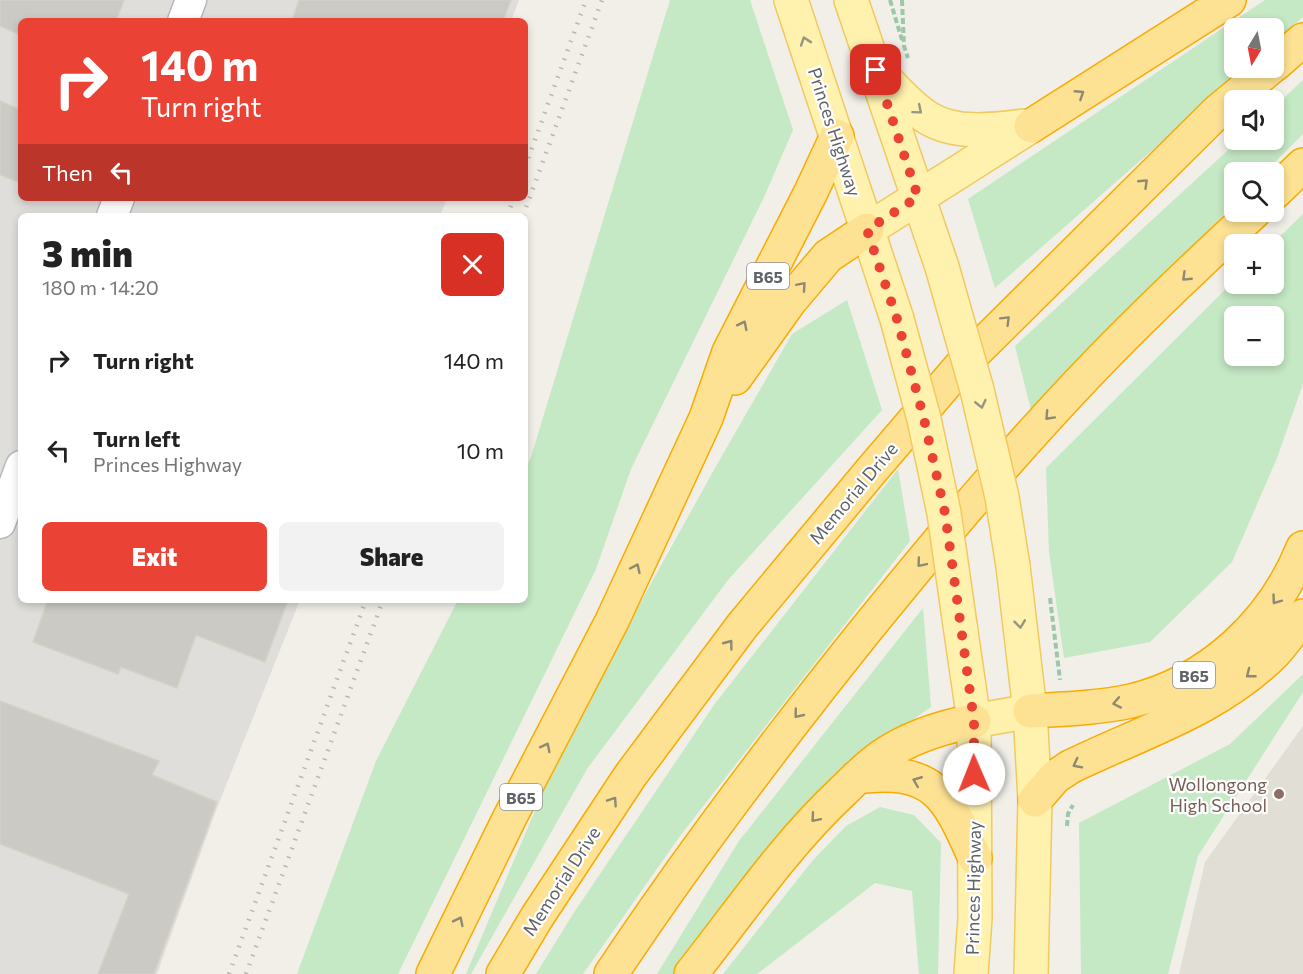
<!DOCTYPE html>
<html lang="en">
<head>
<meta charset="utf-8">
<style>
	:root { --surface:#fff; --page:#f2f2f2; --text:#222; --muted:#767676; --accent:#ea4335 }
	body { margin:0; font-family:Commissioner,sans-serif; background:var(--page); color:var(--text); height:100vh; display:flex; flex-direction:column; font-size:22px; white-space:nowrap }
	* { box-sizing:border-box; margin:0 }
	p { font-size:20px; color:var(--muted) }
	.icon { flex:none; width:33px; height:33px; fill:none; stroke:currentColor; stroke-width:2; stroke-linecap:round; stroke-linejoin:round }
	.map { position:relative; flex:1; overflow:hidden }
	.panel { position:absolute; left:18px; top:213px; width:510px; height:390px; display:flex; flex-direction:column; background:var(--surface); border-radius:9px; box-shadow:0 3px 9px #0003 }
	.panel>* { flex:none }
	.guide { position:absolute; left:18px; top:18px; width:510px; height:183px; border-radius:9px; box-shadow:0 3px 9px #0003; background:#ea4335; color:#fff; overflow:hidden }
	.needle { width:39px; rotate:190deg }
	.buttons { position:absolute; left:1224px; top:18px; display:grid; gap:12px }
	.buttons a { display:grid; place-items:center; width:60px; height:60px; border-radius:9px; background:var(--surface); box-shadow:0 3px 9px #0003; font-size:30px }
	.pin { position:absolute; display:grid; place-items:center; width:51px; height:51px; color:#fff; margin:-26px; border-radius:12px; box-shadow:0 3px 9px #0006 }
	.me { position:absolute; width:66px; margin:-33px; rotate:359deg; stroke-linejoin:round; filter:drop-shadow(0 0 4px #0008) }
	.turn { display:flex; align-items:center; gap:21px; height:126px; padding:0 24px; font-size:27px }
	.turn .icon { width:78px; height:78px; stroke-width:2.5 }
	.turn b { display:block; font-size:42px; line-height:51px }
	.then { display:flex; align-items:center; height:57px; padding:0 24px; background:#0003; gap:12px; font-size:22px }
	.round { display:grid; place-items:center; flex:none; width:63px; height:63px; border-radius:9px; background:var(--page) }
	.overview { display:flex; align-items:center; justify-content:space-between; height:102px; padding:0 24px }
	h1 { font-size:36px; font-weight:800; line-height:45px }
	.action { display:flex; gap:12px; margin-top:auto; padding:12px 24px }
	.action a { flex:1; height:69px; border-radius:9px; background:var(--accent); color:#fff; font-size:24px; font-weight:800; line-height:69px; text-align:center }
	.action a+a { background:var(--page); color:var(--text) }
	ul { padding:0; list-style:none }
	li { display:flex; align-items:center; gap:18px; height:90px; padding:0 24px }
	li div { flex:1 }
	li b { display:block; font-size:22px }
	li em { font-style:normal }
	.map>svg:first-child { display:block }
	.industrial { fill:#e0deda }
	.education { fill:#e1ded6 }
	.green { fill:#c5e8c5; fill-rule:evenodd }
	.building { fill:#cccac5; stroke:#d6d1c6; stroke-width:1.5 }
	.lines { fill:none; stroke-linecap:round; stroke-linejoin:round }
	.street-casing { stroke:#b5b8bc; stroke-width:33 }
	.primary-casing { stroke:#f2c960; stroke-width:36 }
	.highway-casing { stroke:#f9ab00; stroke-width:36 }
	.path { stroke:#9cc7a9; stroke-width:4; stroke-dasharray:6 3; stroke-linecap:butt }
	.street { stroke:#fff; stroke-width:30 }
	.primary { stroke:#fff2af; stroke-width:33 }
	.highway { stroke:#fde293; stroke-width:33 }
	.rail { stroke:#b6b7b8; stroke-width:4.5; stroke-dasharray:1.5 8; stroke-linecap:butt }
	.primary-bridge-casing { stroke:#f2c960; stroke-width:36; stroke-linecap:butt }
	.primary-bridge { stroke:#fff2af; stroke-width:33 }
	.oneway { stroke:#979581 }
	.oneway2 { stroke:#8e8975 }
	.route { stroke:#ea4335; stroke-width:10; stroke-dasharray:0 18 }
	.education-dot { fill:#8d6e63; stroke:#fff; stroke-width:2 }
	.labels { text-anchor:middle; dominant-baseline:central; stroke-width:4.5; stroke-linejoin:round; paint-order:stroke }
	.shield { fill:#fff; stroke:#8f9295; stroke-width:1.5 }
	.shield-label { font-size:16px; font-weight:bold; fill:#5f6368 }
	.street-label { font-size:18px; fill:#5f6368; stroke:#fff }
	.education-label { font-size:18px; fill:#785e54; stroke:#fff; text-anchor:end }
</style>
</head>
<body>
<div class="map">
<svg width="1303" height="974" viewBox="0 0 1303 974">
	<rect width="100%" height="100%" fill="#f1efe8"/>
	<!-- industrial -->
	<path class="industrial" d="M0 0H519L511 21H21V198H447L440 216H21V600H300L217 808 157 974H0Z"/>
	<!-- education -->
	<path class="education" d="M1303 726V974H1179L1205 862Z"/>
	<!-- green -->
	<path class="green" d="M670 0H750L793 130 764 197 631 469 596 569 398 974H297L376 761 458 600H525V470L531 457Z
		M1265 0H1303V17L1274 43V28H1234V68H1246L995 288 968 199Z
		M1303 80V134L1265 172H1234V204L1031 410 1015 346 1239 140H1274V107Z
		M1303 214V384L1277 458 1232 562 1150 642 1064 658 1049 552 1046 468 1234 281V284H1274V244H1272ZM1274 316V356H1234V316Z
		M847 300 882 410 728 580 587 769 471 974H466L566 737 715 468 792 334Z
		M898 469 910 541 680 836 583 974H536L573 914 714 705Z
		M923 608 931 707 846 766 678 974H657L739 841Z
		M1303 674V692L1198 856 1168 974H1081L1079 823 1230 744Z
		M880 807 914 815 941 843 938 974H919L912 891 875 883 757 974H723L813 860 846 826Z"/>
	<!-- building -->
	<path class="building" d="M0 0H124L116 21H21V35L0 26Z
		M299 0H511L503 21H292Z
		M0 101 21 110V183L0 175Z
		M48 600H288L265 662 196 635 177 688 121 667 118 674 33 642Z
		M0 701 159 761 152 775 217 802 154 974H98L129 894 0 844Z"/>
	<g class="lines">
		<!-- street casing -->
		<g class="street-casing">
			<path id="street" d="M183 21 191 0
				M112 216 119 198
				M0 523 21 466"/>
		</g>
		<!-- primary casing -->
		<g class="primary-casing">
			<path id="primary" d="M791 0 897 319
				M851 0 942 267
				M879 73C894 88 910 107 928 118 956 135 993 130 1024 126
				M867 230 1031 126
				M1013 566 1030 711 1035 800 1031 974
				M960 625 974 721 975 918 971 974
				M974 721 1030 711"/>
		</g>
		<!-- highway casing -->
		<g class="highway-casing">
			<path id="highway" d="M1274 65 1303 40
				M1031 126 1229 0
				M1274 193 1303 165
				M735 378 790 301 828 256 867 230
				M1030 711C1064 709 1098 708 1131 701 1210 682 1273 622 1303 548
				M857 777C934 767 947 795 975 858
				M1035 800 1055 777 1070 767C1139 733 1220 709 1275 652 1285 641 1294 628 1303 616
				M433 974 509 819 612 621 706 418 729 352 811 192 837 136
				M503 974 537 917 630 776 742 626 871 471 960 367 1218 111 1270 68
				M611 974C690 855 776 742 865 631 939 540 1014 450 1095 366 1146 313 1200 262 1254 212
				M691 974C740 912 785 845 843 791 855 779 867 767 881 757 908 738 942 727 974 721"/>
		</g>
		<!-- path -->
		<path class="path" d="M890 0 902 40
			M902 0 904 46 908 58
			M1050 598 1060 680
			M1067 826 1068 814 1073 805"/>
		<!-- street -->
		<use href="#street" class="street"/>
		<!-- primary -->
		<use href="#primary" class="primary"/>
		<!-- highway -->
		<use href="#highway" class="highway"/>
		<!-- rail -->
		<path class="rail" d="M525 167 586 0
			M507 216 514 198
			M523 216 602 0
			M229 974 366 600
			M246 974 383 600"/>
		<!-- primary-bridge casing -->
		<g class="primary-bridge-casing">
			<path id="primary-bridge" d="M942 267 977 390 1002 497 1013 566
				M897 319 924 419 944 513 960 625"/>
		</g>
		<!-- primary-bridge -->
		<use href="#primary-bridge" class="primary-bridge"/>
	</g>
	<!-- one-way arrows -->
	<defs><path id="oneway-chevron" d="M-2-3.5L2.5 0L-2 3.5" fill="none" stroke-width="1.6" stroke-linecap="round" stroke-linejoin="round" transform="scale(1.5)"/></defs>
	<g class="oneway">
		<use href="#oneway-chevron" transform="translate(805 41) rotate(-109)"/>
		<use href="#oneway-chevron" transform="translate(918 110) rotate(40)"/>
		<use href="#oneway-chevron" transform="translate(981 404) rotate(77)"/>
		<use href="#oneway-chevron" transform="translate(1020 624) rotate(83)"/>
	</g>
	<g class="oneway2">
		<use href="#oneway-chevron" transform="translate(1080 94) rotate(-33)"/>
		<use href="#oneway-chevron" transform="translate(1144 183) rotate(-44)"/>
		<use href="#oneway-chevron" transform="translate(1186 277) rotate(136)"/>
		<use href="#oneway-chevron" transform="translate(802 286) rotate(-49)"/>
		<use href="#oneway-chevron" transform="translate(1006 320) rotate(-45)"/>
		<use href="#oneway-chevron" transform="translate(743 325) rotate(-63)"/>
		<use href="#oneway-chevron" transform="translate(1049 416) rotate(133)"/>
		<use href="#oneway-chevron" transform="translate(921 563) rotate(130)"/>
		<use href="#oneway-chevron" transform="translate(636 568) rotate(-65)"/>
		<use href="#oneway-chevron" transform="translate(1276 600) rotate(126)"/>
		<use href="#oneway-chevron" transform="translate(729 644) rotate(-53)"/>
		<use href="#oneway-chevron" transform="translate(1250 674) rotate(142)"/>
		<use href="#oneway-chevron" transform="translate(1117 703) rotate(169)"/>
		<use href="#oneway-chevron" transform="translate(798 714) rotate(129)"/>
		<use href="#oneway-chevron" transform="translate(546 747) rotate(-63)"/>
		<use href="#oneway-chevron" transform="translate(1077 764) rotate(153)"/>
		<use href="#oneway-chevron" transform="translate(917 781) rotate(-158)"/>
		<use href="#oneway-chevron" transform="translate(613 801) rotate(-56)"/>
		<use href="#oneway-chevron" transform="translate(815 818) rotate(131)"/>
		<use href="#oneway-chevron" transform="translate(459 921) rotate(-64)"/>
	</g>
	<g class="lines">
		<!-- route -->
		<path class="route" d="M876 70 918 197 867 230 897 319 924 419 945 513 974 721V774"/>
	</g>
	<!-- markers -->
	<circle class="education-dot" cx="1279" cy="794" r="6"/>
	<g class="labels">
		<!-- shield labels -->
		<g class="shield">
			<rect x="747" y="263" width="42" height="26" rx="4.5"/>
			<rect x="1173" y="662" width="42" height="26" rx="4.5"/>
			<rect x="500" y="784" width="42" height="26" rx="4.5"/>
		</g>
		<g class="shield-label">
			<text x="768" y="276">B65</text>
			<text x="1194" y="675">B65</text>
			<text x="521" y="797">B65</text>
		</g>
		<!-- street labels -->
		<g class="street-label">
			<text transform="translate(835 132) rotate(72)">Princes Highway</text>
			<text transform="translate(853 493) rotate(-50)">Memorial Drive</text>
			<text transform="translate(561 881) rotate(-57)">Memorial Drive</text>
			<text transform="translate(973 888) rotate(-89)">Princes Highway</text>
		</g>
		<!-- education labels -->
		<g class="education-label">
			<text x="1267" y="784">Wollongong<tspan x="1267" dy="21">High School</tspan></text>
		</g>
	</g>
</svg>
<div class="buttons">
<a><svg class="needle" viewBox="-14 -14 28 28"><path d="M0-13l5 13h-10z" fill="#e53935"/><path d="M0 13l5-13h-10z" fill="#767676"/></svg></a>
<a><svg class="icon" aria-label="sound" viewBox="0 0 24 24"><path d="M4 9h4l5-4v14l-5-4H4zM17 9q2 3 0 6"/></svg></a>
<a><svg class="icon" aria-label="search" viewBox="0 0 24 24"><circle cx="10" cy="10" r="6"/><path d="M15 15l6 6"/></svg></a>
<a>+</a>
<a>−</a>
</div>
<div class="pin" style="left:876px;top:70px;background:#d93025"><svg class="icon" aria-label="arrive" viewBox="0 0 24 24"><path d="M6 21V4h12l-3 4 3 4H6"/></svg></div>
<svg class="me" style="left:974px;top:774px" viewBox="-20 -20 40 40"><circle r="19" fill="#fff"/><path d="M0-13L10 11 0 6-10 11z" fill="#ea4335"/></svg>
<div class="guide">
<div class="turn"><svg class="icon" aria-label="right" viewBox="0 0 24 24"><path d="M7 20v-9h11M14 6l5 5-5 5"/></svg><div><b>140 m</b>Turn right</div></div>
<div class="then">Then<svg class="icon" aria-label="left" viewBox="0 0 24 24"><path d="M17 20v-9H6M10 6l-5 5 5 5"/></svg></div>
</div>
<section class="panel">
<div class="overview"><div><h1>3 min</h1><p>180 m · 14:20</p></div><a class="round" style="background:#d93025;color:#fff"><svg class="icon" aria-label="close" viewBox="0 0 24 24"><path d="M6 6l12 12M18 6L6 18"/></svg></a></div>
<ul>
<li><svg class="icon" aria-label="right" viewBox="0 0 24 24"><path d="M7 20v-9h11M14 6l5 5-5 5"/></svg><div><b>Turn right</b></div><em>140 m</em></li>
<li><svg class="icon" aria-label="left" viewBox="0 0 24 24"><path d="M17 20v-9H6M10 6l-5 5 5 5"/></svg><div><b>Turn left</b><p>Princes Highway</p></div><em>10 m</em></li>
</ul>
<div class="action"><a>Exit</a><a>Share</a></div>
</section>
</div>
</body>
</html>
